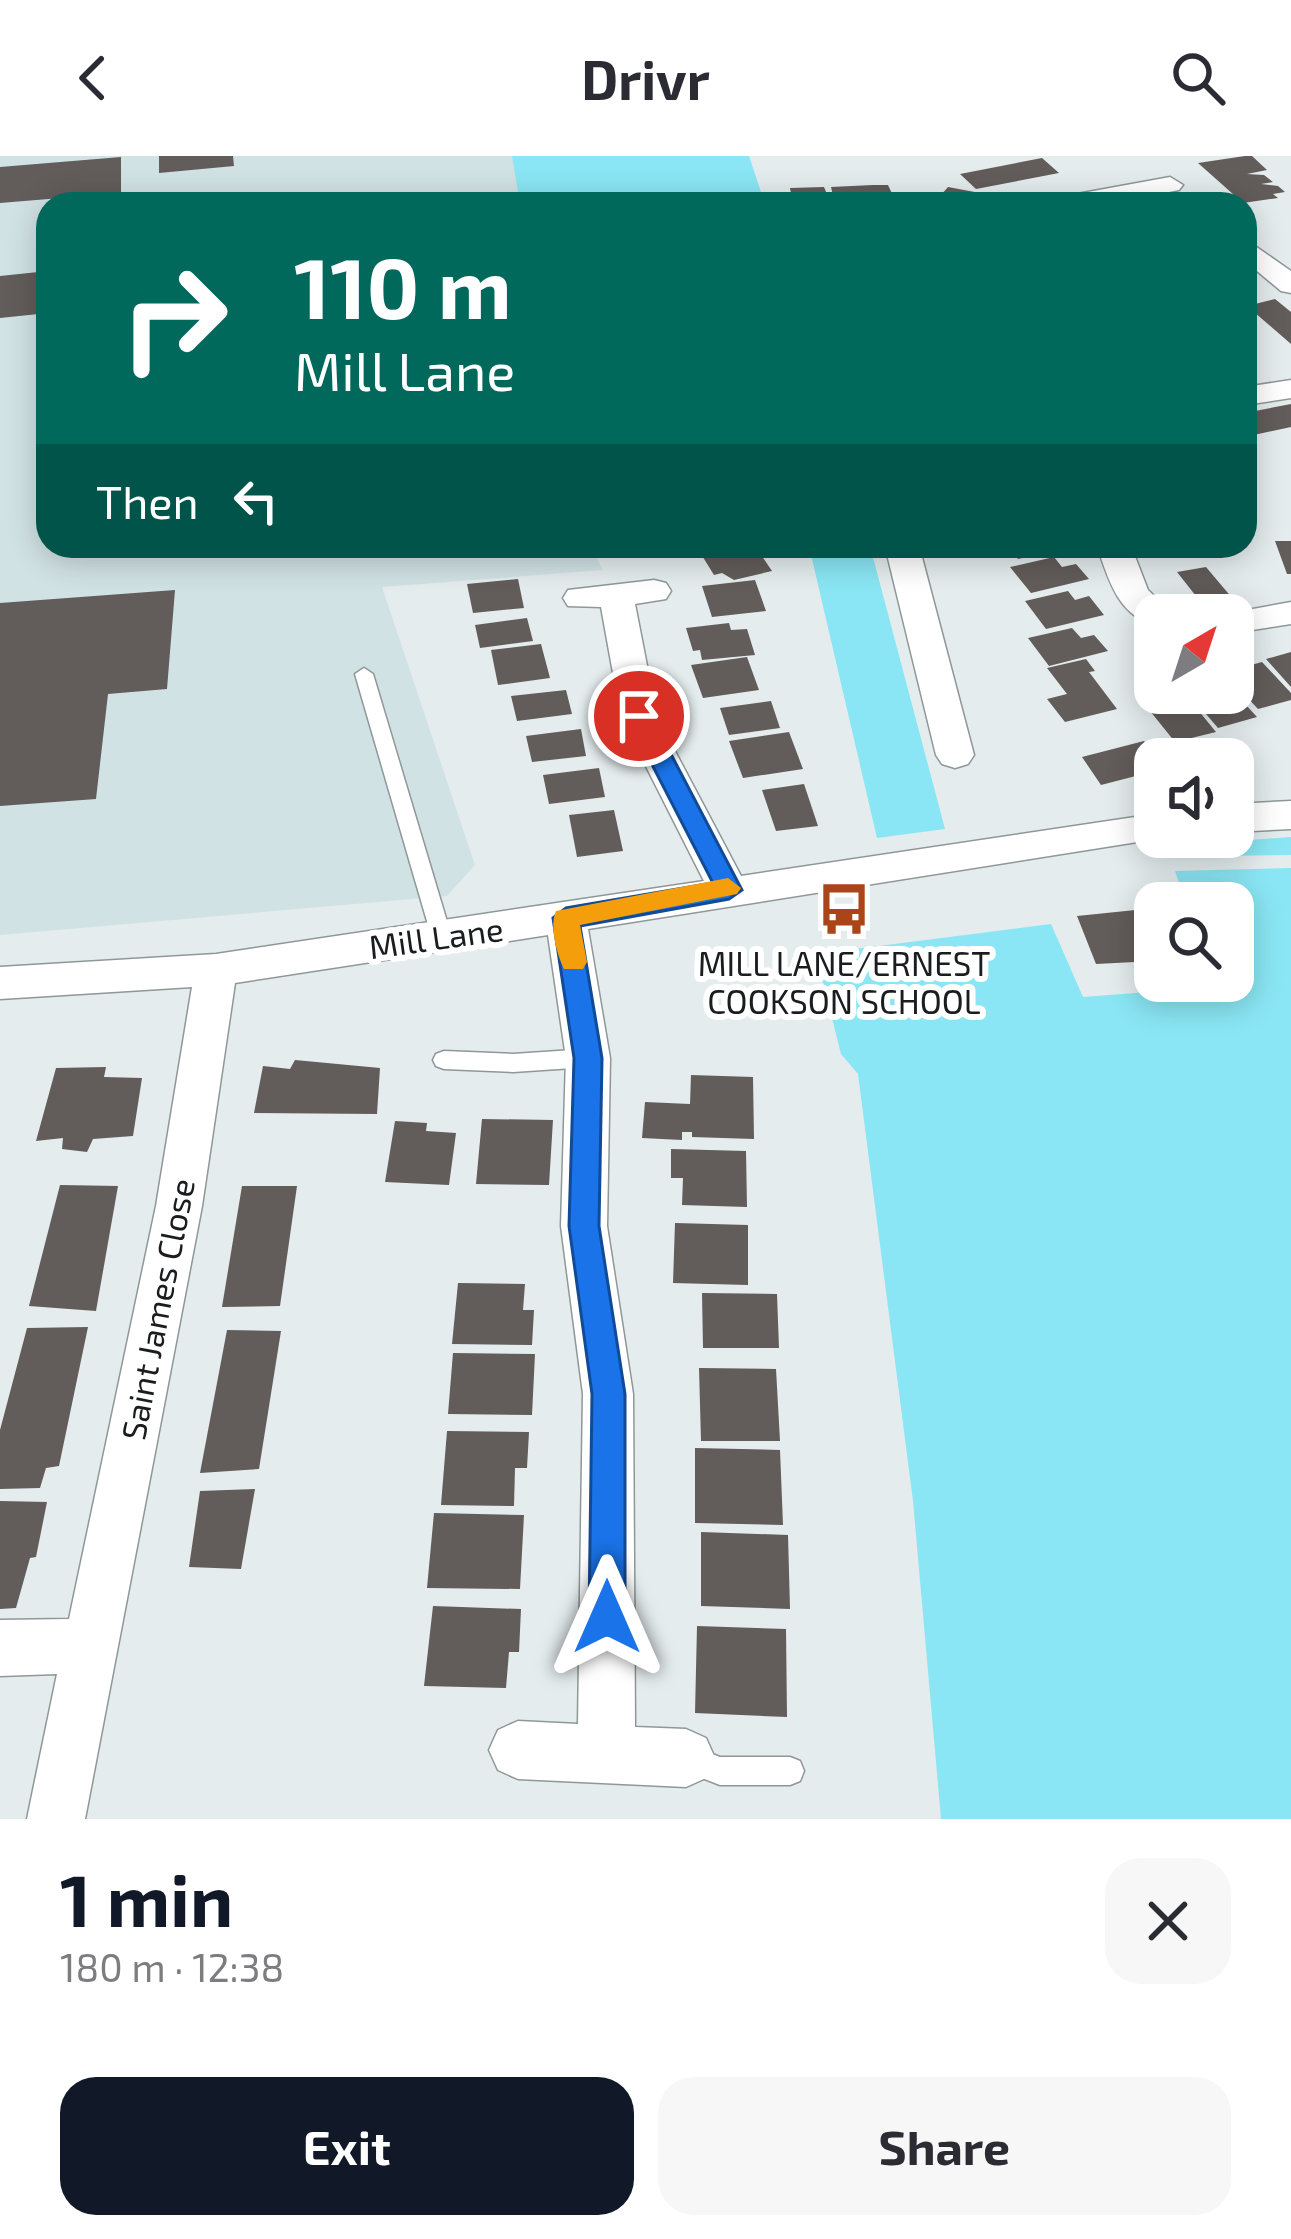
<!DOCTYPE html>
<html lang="en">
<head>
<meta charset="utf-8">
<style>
	:root { --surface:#fff; --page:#f7f7f7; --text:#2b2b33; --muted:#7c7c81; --accent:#111827 }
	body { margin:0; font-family:"Exo 2",sans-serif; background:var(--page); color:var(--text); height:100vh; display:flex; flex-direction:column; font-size:45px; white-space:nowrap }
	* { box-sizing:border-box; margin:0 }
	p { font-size:39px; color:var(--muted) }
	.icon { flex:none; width:66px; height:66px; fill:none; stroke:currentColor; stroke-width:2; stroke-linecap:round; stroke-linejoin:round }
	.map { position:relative; height:1663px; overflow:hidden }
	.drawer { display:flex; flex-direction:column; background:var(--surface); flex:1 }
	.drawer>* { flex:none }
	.banner { position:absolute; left:36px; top:36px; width:1221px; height:366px; border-radius:36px; box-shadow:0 6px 30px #0003; background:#00695c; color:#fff; overflow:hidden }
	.needle { width:78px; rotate:39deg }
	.buttons { position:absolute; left:1134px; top:438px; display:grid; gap:24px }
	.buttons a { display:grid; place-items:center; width:120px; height:120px; border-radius:24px; background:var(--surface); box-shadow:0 6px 30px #0003; font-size:60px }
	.pin { position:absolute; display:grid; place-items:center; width:102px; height:102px; color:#fff; margin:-51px; border:6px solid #fff; border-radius:50%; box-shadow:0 3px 12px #0007 }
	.me { position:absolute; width:132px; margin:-66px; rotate:0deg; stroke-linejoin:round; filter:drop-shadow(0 0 9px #0008) }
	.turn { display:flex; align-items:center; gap:42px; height:252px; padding:0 60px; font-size:54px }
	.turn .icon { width:156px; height:156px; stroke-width:2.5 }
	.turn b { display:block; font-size:84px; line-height:102px }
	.then { display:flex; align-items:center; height:114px; padding:0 60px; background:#0003; gap:24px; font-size:45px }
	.round { display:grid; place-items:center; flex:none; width:126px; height:126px; border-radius:36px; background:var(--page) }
	.summary { display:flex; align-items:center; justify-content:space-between; height:204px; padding:0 60px }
	h1 { font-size:72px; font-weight:700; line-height:90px; color:var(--accent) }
	.cta { display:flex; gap:24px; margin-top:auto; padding:24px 60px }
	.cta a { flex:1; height:138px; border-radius:36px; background:var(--accent); color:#fff; font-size:48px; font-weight:700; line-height:138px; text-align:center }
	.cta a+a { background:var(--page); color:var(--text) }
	header { display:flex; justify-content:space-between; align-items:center; height:156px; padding:0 60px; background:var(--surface); font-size:54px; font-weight:700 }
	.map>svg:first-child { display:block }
	.built { fill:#d1e2e5 }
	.green { fill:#8ae6f4 }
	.building { fill:#625c5a }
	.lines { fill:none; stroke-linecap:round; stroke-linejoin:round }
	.service-casing { stroke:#8f9798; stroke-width:3 }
	.minor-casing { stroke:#8f9798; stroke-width:3 }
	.service { fill:#fff; fill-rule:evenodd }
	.minor { fill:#fff; fill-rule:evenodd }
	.route { fill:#1a73e8; stroke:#114b97; stroke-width:3 }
	.slow { fill:#f59e0b }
	.labels { text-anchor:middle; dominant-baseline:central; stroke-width:12; stroke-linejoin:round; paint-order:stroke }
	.street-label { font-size:33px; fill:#1a1d1e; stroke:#fff }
	.poi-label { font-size:33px; fill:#1a1d1e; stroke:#fff }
</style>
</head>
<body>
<header><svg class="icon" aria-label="back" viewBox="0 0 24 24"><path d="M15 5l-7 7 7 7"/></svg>Drivr<svg class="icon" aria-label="search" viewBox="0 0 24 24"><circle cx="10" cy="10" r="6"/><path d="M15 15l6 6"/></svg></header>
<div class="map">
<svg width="1291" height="1663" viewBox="0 0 1291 1663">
	<rect width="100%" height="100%" fill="#e4eced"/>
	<!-- built -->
	<path class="built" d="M0 0H710L722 48H48V390H590L603 414 382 431 475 709 447 740 0 779Z"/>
	<!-- green -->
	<path class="green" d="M512 0H749L765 48H520Z
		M809 390H870L945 673 877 682Z
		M1291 681V699L1209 700 1205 687Z
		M1291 712V1663H941L913 1345 858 918 841 898 816 798 1051 768 1083 841 1215 831 1214 825H1233V747H1186L1175 715Z"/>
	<!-- building -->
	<path class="building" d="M159 0H233L234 10 159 17Z
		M1245 0H1252L1267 14 1247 18 1264 19 1273 26 1261 28 1278 30 1285 36 1273 38 1278 42 1243 47 1198 7Z
		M121 1V37L0 47V11Z
		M1042 2 1059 17 976 33 960 18Z
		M873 29H888L896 46 835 48 831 31Z
		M824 31 831 48H793L790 32Z
		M948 31 980 37 972 48H933Z
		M48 115V157L0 162V120Z
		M1275 143 1291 156V188L1247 150Z
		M1291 248V271L1249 280 1245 275V257Z
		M1275 385H1291V418H1287Z
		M735 390H755L772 415 734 424 722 417 714 419 701 398Z
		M1008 390H1067L1068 392 1018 403Z
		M1176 390H1236V392L1185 402Z
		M1054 401 1062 411 1076 408 1089 423 1031 437 1010 411Z
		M1206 411 1233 443 1203 449 1177 416Z
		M518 423 524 452 473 457 467 428Z
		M755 424 766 455 712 461 702 430Z
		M175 434 167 533 108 538 96 643 0 650V447Z
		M1068 435 1075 444 1089 440 1104 459 1046 473 1025 445Z
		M527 462 533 485 480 492 475 469Z
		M729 467 731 474 747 473 755 499 702 504 700 494 693 495 686 472Z
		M1072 472 1081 482 1094 479 1108 495 1049 510 1028 482Z
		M541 488 550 522 498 529 491 494Z
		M1291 496V531L1266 503Z
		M747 501 759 534 703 542 691 509Z
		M1086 503 1095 515 1089 516 1117 553 1065 566 1047 543 1067 538 1047 512Z
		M1262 506 1291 537V544L1258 553 1233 526V514Z
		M566 534 572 558 517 565 511 540Z
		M1174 537H1184L1216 576 1175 586 1142 545Z
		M1188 537H1235L1257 561 1218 572Z
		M771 545 780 572 729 579 720 552Z
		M581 573 586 600 532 606 526 580Z
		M789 576 803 613 743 622 729 585Z
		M1144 585 1160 603H1155V615L1101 629 1082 601Z
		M599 612 605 641 549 648 543 619Z
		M804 628 818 670 776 675 762 634Z
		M614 654 623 695 577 701 569 659Z
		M1155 752V796H1150L1154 805 1096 808 1077 760Z
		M295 904 380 912 377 958 254 957 263 910 290 913Z
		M106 911 104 921 142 922 133 980 93 983 87 996 62 993 63 982 36 985 56 912Z
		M691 919 753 921 754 983 692 981V976H682V984L642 982 645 946 690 948Z
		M482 963 553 964 549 1029 476 1028Z
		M395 965 427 967 426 975 456 977 449 1029 385 1026Z
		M671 993 746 995 747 1051 682 1049 683 1022H671Z
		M60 1029 118 1030 96 1155 29 1150Z
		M242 1030H297L280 1150 222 1151Z
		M675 1067 748 1069V1129L673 1127Z
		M458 1127 525 1128 523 1154H534L532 1189 452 1188Z
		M702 1137 777 1138 779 1192H703Z
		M88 1171 59 1310 46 1312 40 1332 0 1333V1274L27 1172Z
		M227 1174 281 1175 259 1313 200 1317Z
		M453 1197 535 1198 532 1259 448 1258Z
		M699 1212 776 1213 780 1285H701Z
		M447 1275 529 1276 527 1312H515L514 1350 441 1349Z
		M695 1292 780 1294 783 1369 695 1367Z
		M255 1333 241 1413 189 1411 200 1335Z
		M0 1345 47 1346 36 1401 30 1402 16 1452 0 1453Z
		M434 1357 524 1359 520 1433 427 1432Z
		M701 1376 788 1379 790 1453 701 1450Z
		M433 1450 521 1453 519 1496H509L506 1532 424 1530Z
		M697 1470 786 1473 787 1561 695 1557Z"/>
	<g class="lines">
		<!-- service casing -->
		<g class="service-casing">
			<path id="service" d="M364 512 373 518 451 779 441 787 431 779 355 518Z
				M588 893 596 896 599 902 596 908 588 911 513 916 444 913 436 910 433 904 436 898 444 895 513 898Z
				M686 1588 720 1601H790L800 1605 804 1615 800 1625 790 1629H720L676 1612 672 1602 676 1592Z"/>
		</g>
		<!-- minor casing -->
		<g class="minor-casing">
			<path id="minor" d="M1170 21 1183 29 1179 34 1109 48H1053L1066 40Z
				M1245 83 1291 115V137L1281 135 1245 105Z
				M1291 224V242L1245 249V231Z
				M885 390H919L974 599 968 608 955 612 942 608 936 599Z
				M1097 390H1131L1148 434 1174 459H1155V469C1118 460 1108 422 1097 390Z
				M654 424 666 427 671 435 666 443 635 448 657 561 741 720 1155 658V681H1169L588 773 610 902 607 1070 633 1238 635 1571 686 1573 706 1582 715 1602 706 1622 686 1631 518 1623 498 1614 489 1594 498 1574 518 1565 578 1568 583 1238 561 1070 566 902 548 779 235 827 202 1050 85 1663H27L57 1518 0 1520V1464L69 1463 156 1050 192 831 0 843V811L216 798 704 725 621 561 601 451 568 450 563 442 568 434Z
				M1291 446V468L1233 477V459H1220Z
				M1291 645V673L1233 676V648Z"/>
		</g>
		<!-- service -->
		<use href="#service" class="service"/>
		<!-- minor -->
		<use href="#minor" class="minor"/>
	</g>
	<!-- route -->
	<path class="route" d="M639 552 651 560 742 734 729 743 580 770 602 902 599 1070 625 1238V1461L620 1474 607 1479 595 1474 589 1461 592 1238 569 1070 574 902 553 762 566 752 713 727 627 560Z"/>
	<!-- slow -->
	<path class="slow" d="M728 722 741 732 737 738 580 769 587 806 583 813H564C557 799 549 770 556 755Z"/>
	<!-- icons -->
	<defs>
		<g id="bus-bare" transform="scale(4.14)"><path d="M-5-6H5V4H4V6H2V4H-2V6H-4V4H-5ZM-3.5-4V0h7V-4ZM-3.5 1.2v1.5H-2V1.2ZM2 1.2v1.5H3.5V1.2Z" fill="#aa4419" stroke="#fff" stroke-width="2.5" paint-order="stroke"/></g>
	</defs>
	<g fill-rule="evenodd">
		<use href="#bus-bare" x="844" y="753"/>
	</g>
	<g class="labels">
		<!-- street labels -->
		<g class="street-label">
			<text transform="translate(436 781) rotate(-8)">Mill Lane</text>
			<text transform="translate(157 1153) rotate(-79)">Saint James Close</text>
		</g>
		<!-- poi labels -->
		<g class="poi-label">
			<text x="844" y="807">MILL LANE/ERNEST<tspan x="844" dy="38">COOKSON SCHOOL</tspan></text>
		</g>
	</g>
</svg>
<div class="buttons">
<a><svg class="needle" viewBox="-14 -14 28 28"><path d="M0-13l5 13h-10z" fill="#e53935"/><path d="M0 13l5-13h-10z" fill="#7c7c81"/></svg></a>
<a><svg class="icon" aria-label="sound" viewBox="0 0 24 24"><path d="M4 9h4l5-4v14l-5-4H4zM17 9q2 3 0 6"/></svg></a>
<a><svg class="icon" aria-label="search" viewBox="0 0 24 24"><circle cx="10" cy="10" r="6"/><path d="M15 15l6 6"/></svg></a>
</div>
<div class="pin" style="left:639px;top:560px;background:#d93025"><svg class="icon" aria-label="arrive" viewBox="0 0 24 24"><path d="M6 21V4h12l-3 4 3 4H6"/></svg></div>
<svg class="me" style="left:607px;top:1461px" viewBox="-20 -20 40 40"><path d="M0-17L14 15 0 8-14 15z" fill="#1a73e8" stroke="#fff" stroke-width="4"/></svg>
<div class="banner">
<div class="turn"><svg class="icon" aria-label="right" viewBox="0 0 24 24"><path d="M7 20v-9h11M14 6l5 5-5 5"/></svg><div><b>110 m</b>Mill Lane</div></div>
<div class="then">Then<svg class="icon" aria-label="left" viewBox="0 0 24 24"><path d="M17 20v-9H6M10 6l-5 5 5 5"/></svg></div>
</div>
</div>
<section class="drawer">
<div class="summary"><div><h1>1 min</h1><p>180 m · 12:38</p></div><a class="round"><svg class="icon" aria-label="close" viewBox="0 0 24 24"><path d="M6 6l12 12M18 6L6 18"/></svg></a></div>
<div class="cta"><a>Exit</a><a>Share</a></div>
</section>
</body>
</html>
